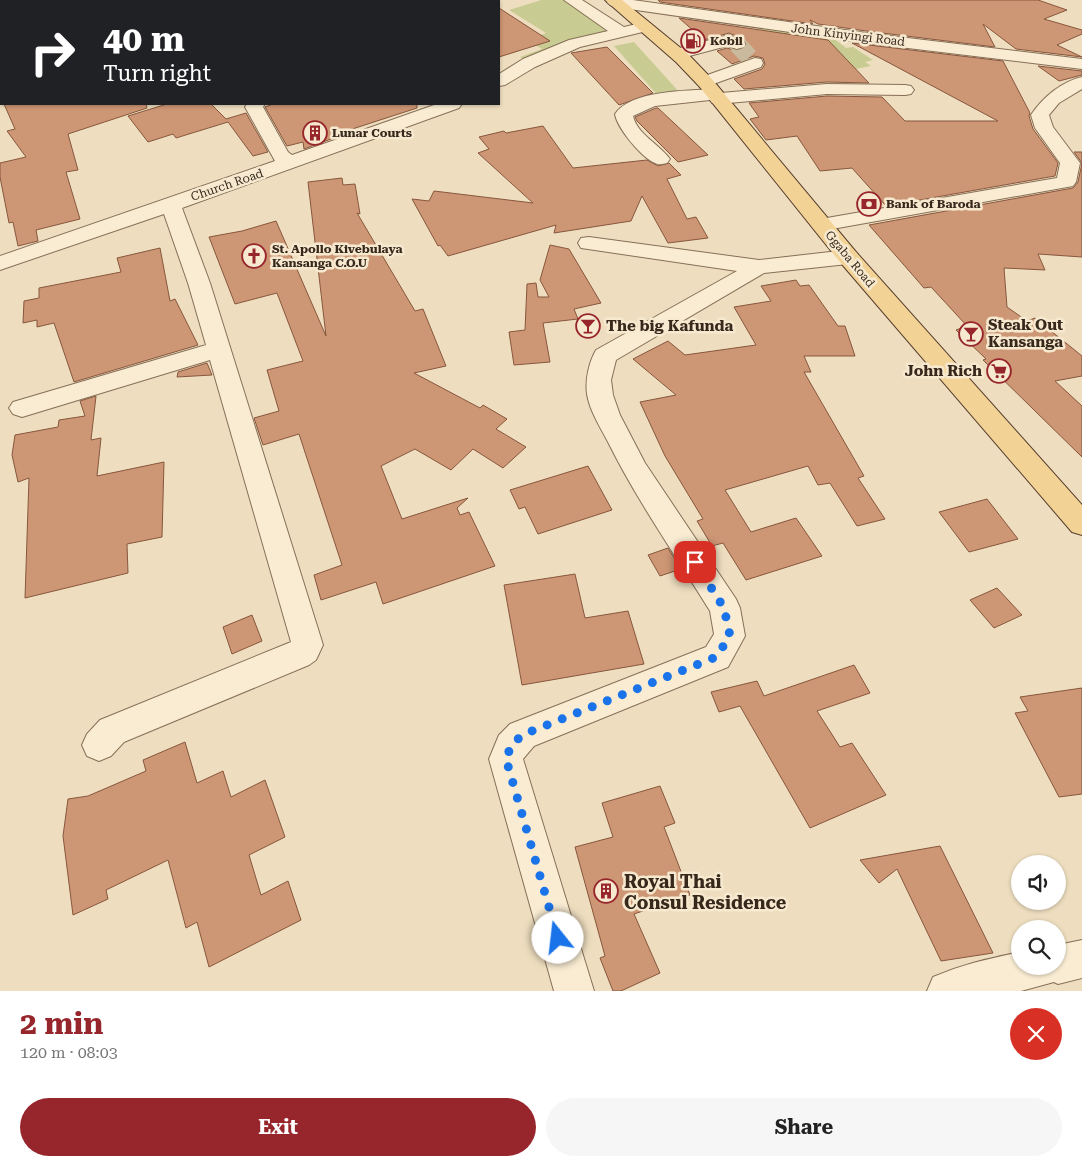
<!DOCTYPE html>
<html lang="en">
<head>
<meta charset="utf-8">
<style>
	:root { --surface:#fff; --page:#f6f6f6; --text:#222; --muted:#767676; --accent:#97262c }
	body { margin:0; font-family:"Roboto Serif",serif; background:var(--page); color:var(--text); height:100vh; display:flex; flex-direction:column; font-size:19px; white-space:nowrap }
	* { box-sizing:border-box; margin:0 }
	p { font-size:16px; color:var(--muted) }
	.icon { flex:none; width:28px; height:28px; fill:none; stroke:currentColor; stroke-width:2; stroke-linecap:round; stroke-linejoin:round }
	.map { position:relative; height:991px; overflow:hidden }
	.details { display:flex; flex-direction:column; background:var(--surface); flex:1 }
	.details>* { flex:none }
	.hud { position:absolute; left:0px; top:0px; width:500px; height:105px; box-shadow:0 1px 4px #0004; background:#202124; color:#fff; overflow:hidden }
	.tools { position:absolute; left:1011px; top:855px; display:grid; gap:10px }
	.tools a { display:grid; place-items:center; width:55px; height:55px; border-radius:50%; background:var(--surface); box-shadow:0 1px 4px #0004; font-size:25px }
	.pin { position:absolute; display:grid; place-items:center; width:42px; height:42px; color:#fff; margin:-21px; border-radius:10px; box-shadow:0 2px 8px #0006 }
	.me { position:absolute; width:55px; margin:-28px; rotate:344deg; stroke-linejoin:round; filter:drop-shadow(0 0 4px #0008) }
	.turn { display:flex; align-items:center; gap:18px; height:105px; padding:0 20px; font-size:22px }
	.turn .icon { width:65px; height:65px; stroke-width:2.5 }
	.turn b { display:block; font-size:35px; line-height:42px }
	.round { display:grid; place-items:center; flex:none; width:52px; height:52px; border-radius:26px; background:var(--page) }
	.head { display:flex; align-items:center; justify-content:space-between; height:85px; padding:0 20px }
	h1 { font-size:30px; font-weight:700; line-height:38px; color:var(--accent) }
	.action { display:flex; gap:10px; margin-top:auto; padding:10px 20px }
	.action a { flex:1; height:58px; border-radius:30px; background:var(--accent); color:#fff; font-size:20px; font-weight:700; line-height:58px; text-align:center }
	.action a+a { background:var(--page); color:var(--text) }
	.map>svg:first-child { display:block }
	.green { fill:#c8cc93 }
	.building { fill:#cd9674; stroke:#87573d }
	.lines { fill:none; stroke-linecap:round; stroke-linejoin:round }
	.minor-tunnel { stroke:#c9ba9e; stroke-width:18; stroke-dasharray:18 9; stroke-linecap:butt }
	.minor-casing { stroke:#876f57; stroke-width:2 }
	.major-casing { stroke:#553d2c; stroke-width:2 }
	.minor { fill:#f9ecd3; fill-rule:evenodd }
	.major { fill:#f3d296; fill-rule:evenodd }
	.route { stroke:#1a73e8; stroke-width:9; stroke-dasharray:0 16.2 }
	.labels { text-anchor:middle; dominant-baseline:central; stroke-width:5; stroke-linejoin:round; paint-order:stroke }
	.far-street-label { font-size:12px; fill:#37281c; stroke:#f6e9cf }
	.far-poi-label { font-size:12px; font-weight:bold; fill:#37281c; stroke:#f6e9cf; text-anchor:start }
	.poi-label { font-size:15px; font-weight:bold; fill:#37281c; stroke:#f6e9cf; text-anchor:start }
	.near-poi-label { font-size:18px; font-weight:bold; fill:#37281c; stroke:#f6e9cf; text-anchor:start }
</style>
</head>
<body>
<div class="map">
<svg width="1082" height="991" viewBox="0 0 1082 991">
	<rect width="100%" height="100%" fill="#eedebf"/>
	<!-- green -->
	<path class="green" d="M541 0H563L614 28 525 60 520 57 542 49 527 40 546 33 509 10Z
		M764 28 832 37 846 48 853 47 873 60 865 62 871 66 846 71 756 31Z
		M634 42 681 94 660 98 614 46Z"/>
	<!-- building -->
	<path class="building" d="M658 0H1038L1067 10 1044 19 1082 30V34L1057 45 1082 57 1016 49 983 24 995 47 866 31 818 24 810 20 813 24 660 2Z
		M499 8 550 41 499 57Z
		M679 18 828 40 869 83 827 82 744 89 734 79 762 69 765 64 763 58 754 56 732 64 717 51 727 48 736 51 744 49 747 45 745 40 729 33 704 40Z
		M852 43 1003 61 1030 113 1029 116 1033 129 1058 163 1055 176 886 206 852 168 820 171 797 136 766 140 750 119 759 117 749 103 827 96 882 97 905 121H998Z
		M607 47 653 93 619 105 571 53Z
		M1038 66 1082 71V75L1059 81Z
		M4 104H146L147 108 68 134 78 170 66 172 80 219 36 230 38 241 18 246 13 222 9 223 0 177V163L26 157 7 131 15 129Z
		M167 104H211L226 119 246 113 268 152 253 156 228 122 176 138 173 134 148 142 128 116Z
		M273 104H417V108L337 134 339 136 304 149 303 142 287 146 265 107Z
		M656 108H658L708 155 678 162 637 121 635 117Z
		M543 126 573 168 647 160 658 166 669 163 681 175 667 179 687 219 696 217 708 238 668 243 642 196 631 221 554 233 556 225 448 256 440 245 438 246 412 199 429 201 434 191 533 203 478 153 489 149 479 137 504 131 506 133Z
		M1074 152H1082V257L1038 254 1045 270 1004 268 1007 307 1027 321 1035 318 1082 356V376L1055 381 1082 406V457L983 360 986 359 956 330 967 326 931 287 924 288 869 225 1073 188 1078 182 1082 163Z
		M342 178 343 185 355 184 360 214 357 213 415 311 423 309 446 366 414 373 480 408 483 405 507 419 496 429 526 447 503 468 473 449 451 470 415 449 381 466 402 519 468 498 457 508 460 515 469 512 495 566 383 604 376 582 321 600 314 575 342 565 299 434 263 445 254 418 279 411 267 370 303 361 277 293 235 304 209 237 242 231 276 221 326 336 308 182Z
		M550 245 569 249 601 303 574 309 578 319 543 323 550 362 514 365 509 332 525 330 527 284 536 283 538 297H549L540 280Z
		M160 248 170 301 175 299 198 345 74 382 54 323 37 327V320L23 323 24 301 39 298V288L121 272 117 258Z
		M796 280 800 286 809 285 838 326H845L855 356H804L811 372H804L864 476 858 478 885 519 857 526 830 483 818 485 808 466 725 490 751 532 796 518 822 556 746 580 723 543 712 546 697 521 703 519 665 456 640 402 676 395 633 359 668 341 685 355 756 345 734 307 771 301 761 286Z
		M207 363 212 375 177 377 178 372Z
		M96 396 91 440 101 438 97 476 164 462 162 537 127 544 128 573 25 598 29 478 18 482 12 455 15 435 58 427 59 420 85 416 80 401Z
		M588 466 612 510 538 534 525 507 519 509 510 490Z
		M987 499 1018 539 969 552 939 512Z
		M668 548 681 569 660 576 648 555Z
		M575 574 585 618 628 611 644 664 522 685 504 585Z
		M997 588 1022 615 994 628 970 600Z
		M252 615 262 641 232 654 223 627Z
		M854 665 870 693 817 711 840 747 852 743 886 795 810 828 740 706 719 712 711 692 757 681 764 696Z
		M1082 688V794L1059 797 1015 713 1028 711 1020 697Z
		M185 742 197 783 223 771 231 797 265 780 285 837 249 855 261 895 288 881 301 920 209 967 197 922 186 928 168 860 106 890 108 899 73 915 63 836 68 799 88 796 146 771 143 760Z
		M660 786 675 823 664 827 690 895 634 914 660 973 621 991H613L600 958 605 956 575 847 613 837 602 803Z
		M940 846 993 953 941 961 897 869 879 883 860 860Z"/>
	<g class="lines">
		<!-- minor-tunnel -->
		<path class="minor-tunnel" d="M737 44 755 63"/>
		<!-- minor casing -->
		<g class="minor-casing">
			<path id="minor" d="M564 0H582L624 27 645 22 651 24 653 27 651 30 580 47 535 67 505 85 499 86V74L523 59 569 40 608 31Z
				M609 0H633L866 33 1082 59V69L866 43 615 7 610 5 607 2Z
				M729 35 743 41 745 44 743 47 737 49 727 46 678 59 672 58 670 54 672 50Z
				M0 38H1V49H0Z
				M755 58 761 59 763 63 761 67 705 87 699 86 696 82 699 78Z
				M1082 77V89L1059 103 1049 115 1053 127 1080 163 1076 182 1073 186 821 231 814 229 811 225 814 221 821 219 1057 178 1060 163 1035 128 1031 115C1043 97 1061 82 1082 77Z
				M827 84 905 85 911 86 914 90 911 94 905 95 827 94 718 104 712 103 710 100 655 106 633 116C637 134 659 144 670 159L667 163C663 164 659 165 655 163 642 158 617 128 615 114 631 90 687 91 713 89L719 90 721 93Z
				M247 104H265L263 107 288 152 292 155 437 104H462L459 108 182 208 210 283 323 645 316 660 309 665 124 742 111 756 99 761 87 756 82 745 87 734 100 720 291 642 210 360 22 417 13 414 9 408 13 402 206 345 188 283 164 214 0 270V256L275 161 245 107Z
				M589 237 759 260 848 250 856 252 859 257 856 262 848 264 764 273 616 360 611 380 613 395 620 415 645 463 736 599 740 608 745 636 728 667 534 746 523 759 594 991H554L489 759 499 735 510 724 706 647 714 634 710 611C676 556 638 502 609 444 601 428 590 412 587 394 585 380 589 362 596 350L737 271 581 248 578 243 581 238Z
				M1082 940V978L1058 984 1054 982 1021 991H927L933 977C963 964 988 959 1020 952V966H1058V945Z"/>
		</g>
		<!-- major casing -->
		<g class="major-casing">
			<path id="major" d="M605 0H622L688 54 711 78 856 252 1082 505V535L1072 532 840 262 699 86 676 62Z"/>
		</g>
		<!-- minor -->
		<use href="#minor" class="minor"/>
		<!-- major -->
		<use href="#major" class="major"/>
	</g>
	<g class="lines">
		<!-- route -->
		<path class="route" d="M558 938 506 759 511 746 522 735 716 657 730 636 724 608 695 562"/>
	</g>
	<!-- icons -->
	<defs>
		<g id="fuel-ring" transform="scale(1.25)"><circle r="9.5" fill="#f6e9cf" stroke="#97262c" stroke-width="1.5"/><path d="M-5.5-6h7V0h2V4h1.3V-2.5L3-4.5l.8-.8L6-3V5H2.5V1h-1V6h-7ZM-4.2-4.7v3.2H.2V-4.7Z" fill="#97262c"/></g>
		<g id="building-ring" transform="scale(1.25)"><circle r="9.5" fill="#f6e9cf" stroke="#97262c" stroke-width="1.5"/><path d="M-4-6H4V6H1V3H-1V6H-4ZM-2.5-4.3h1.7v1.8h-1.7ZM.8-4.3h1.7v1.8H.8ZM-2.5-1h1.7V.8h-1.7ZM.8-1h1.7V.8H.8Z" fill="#97262c"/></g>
		<g id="bank-ring" transform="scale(1.25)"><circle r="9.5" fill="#f6e9cf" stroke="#97262c" stroke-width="1.5"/><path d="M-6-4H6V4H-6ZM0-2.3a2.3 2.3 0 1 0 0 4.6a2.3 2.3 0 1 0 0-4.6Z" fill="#97262c"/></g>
		<g id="church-ring" transform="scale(1.25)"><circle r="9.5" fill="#f6e9cf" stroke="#97262c" stroke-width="1.5"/><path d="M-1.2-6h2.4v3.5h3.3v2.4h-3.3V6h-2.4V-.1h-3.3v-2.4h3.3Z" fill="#97262c"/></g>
		<g id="bar-ring" transform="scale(1.25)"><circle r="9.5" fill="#f6e9cf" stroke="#97262c" stroke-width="1.5"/><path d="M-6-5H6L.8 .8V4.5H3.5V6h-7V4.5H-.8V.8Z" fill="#97262c"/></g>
		<g id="supermarket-ring" transform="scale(1.25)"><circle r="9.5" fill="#f6e9cf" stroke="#97262c" stroke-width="1.5"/><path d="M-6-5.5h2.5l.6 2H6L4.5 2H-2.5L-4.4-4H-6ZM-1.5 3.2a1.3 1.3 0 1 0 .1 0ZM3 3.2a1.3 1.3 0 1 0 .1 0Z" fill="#97262c"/></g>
	</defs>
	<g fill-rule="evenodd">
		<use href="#fuel-ring" x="693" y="41"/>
		<use href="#building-ring" x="315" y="133"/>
		<use href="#bank-ring" x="869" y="204"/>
		<use href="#church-ring" x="254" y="256"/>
		<use href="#bar-ring" x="588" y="326"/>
		<use href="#bar-ring" x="971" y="334"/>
		<use href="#supermarket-ring" x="999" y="371"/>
		<use href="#building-ring" x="606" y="891"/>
	</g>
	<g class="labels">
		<!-- far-street labels -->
		<g class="far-street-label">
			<text transform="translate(848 35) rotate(7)">John Kinyingi Road</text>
			<text transform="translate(227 185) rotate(-19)">Church Road</text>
			<text transform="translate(850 259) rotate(50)">Ggaba Road</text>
		</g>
		<!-- far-poi labels -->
		<g class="far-poi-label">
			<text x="710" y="41">Kobil</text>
			<text x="332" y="133">Lunar Courts</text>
			<text x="886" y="204">Bank of Baroda</text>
			<text x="272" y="249">St. Apollo Kivebulaya<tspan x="272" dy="14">Kansanga C.O.U</tspan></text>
		</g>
		<!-- poi labels -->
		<g class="poi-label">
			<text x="988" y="325">Steak Out<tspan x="988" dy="17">Kansanga</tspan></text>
			<text x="606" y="326">The big Kafunda</text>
			<text x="982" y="371" text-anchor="end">John Rich</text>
		</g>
		<!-- near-poi labels -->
		<g class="near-poi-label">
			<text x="624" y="881">Royal Thai<tspan x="624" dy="21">Consul Residence</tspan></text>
		</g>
	</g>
</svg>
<div class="tools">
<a><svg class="icon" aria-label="sound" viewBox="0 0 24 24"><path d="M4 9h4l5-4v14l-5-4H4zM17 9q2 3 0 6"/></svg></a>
<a><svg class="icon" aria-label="search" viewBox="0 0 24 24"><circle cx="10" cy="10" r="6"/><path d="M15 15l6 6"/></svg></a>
</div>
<div class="pin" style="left:695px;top:562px;background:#d93025"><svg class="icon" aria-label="arrive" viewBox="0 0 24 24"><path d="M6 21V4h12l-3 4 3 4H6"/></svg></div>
<svg class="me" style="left:558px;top:938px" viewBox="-20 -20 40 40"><circle r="19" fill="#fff"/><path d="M0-13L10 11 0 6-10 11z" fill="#1a73e8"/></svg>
<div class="hud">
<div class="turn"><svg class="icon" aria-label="right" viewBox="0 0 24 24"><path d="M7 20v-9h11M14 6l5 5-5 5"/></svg><div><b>40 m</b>Turn right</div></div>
</div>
</div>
<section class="details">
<div class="head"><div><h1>2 min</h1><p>120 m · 08:03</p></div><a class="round" style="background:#d93025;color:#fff"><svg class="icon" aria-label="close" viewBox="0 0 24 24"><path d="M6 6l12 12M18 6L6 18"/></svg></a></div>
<div class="action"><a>Exit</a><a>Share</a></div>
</section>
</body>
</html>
